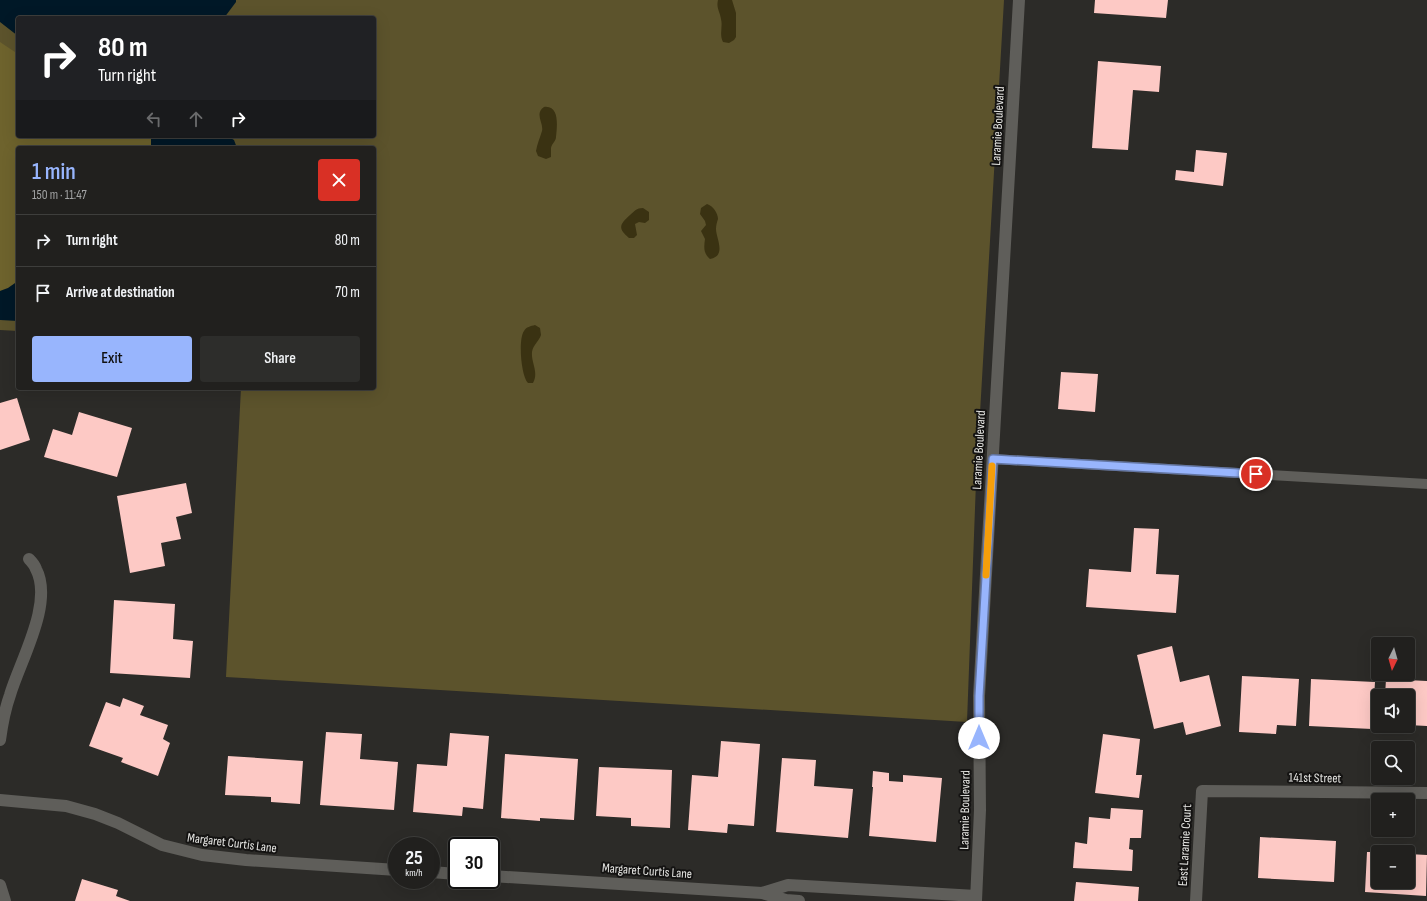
<!DOCTYPE html>
<html lang="en">
<head>
<meta charset="utf-8">
<style>
	:root { --surface:#21201e; --page:#2d2d2b; --text:#f1f3f6; --muted:#a2a3a4; --line:#3e3e3c; --accent:#98b5fd }
	body { margin:0; font-family:"Sofia Sans Condensed",sans-serif; background:var(--page); color:var(--text); height:100vh; display:flex; flex-direction:column; font-size:15px; white-space:nowrap }
	* { box-sizing:border-box; margin:0 }
	p { font-size:13px; color:var(--muted) }
	.icon { flex:none; width:22px; height:22px; fill:none; stroke:currentColor; stroke-width:2; stroke-linecap:round; stroke-linejoin:round }
	.map { position:relative; flex:1; overflow:hidden }
	.drawer { position:absolute; left:16px; top:146px; width:360px; height:244px; display:flex; flex-direction:column; background:var(--surface); border-radius:4px; box-shadow:0 4px 16px #0002,0 0 0 1px var(--line) }
	.drawer>* { flex:none }
	.hud { position:absolute; left:16px; top:16px; width:360px; height:122px; border-radius:4px; box-shadow:0 4px 16px #0002,0 0 0 1px var(--line); background:#202124; color:#fff; overflow:hidden }
	.needle { width:26px; rotate:185deg }
	.buttons { position:absolute; left:1371px; top:637px; display:grid; gap:8px }
	.buttons a { display:grid; place-items:center; width:44px; height:44px; border-radius:4px; background:var(--surface); box-shadow:0 4px 16px #0002,0 0 0 1px var(--line); font-size:20px }
	.speed { position:absolute; left:388px; top:837px; display:flex; gap:8px; font-size:20px; font-weight:700; text-align:center }
	.speed>* { display:grid; place-content:center; width:52px; height:52px; border-radius:50%; background:var(--surface); box-shadow:0 4px 16px #0002,0 0 0 1px var(--line); line-height:1 }
	.speed small { font-size:10px; font-weight:400 }
	.speed .limit { border:2px solid #111; border-radius:6px; background:#fff; color:#111 }
	.pin { position:absolute; display:grid; place-items:center; width:34px; height:34px; color:#fff; margin:-17px; border:2px solid #fff; border-radius:50%; box-shadow:0 1px 4px #0007 }
	.me { position:absolute; width:44px; margin:-22px; rotate:0deg; stroke-linejoin:round; filter:drop-shadow(0 0 3px #0008) }
	.turn { display:flex; align-items:center; gap:14px; height:84px; padding:0 16px; font-size:18px }
	.turn .icon { width:52px; height:52px; stroke-width:2.5 }
	.turn b { display:block; font-size:28px; line-height:34px }
	.lanes { display:flex; align-items:center; height:38px; padding:0 16px; background:#0003; justify-content:center; gap:20px; direction:ltr }
	.lanes .off { opacity:.35 }
	.round { display:grid; place-items:center; flex:none; width:42px; height:42px; border-radius:4px; background:var(--page) }
	.overview { display:flex; align-items:center; justify-content:space-between; height:68px; padding:0 16px }
	h1 { font-size:24px; font-weight:600; line-height:30px; color:var(--accent) }
	.action { display:flex; gap:8px; margin-top:auto; padding:8px 16px }
	.action a { flex:1; height:46px; border-radius:4px; background:var(--accent); color:#111; font-size:16px; font-weight:600; line-height:46px; text-align:center }
	.action a+a { background:var(--page); color:var(--text) }
	ul { padding:0; list-style:none }
	li { display:flex; align-items:center; gap:12px; height:52px; padding:0 16px; border-top:1px solid var(--line) }
	li div { flex:1 }
	li b { display:block; font-size:15px }
	li em { font-style:normal }
	.map>svg:first-child { display:block }
	.green { fill:#5c532c; fill-rule:evenodd }
	.forest { fill:#6e632d }
	.sand { fill:#3a3212 }
	.water { fill:#001827 }
	.building { fill:#fdc9c5 }
	.lines { fill:none; stroke-linecap:round; stroke-linejoin:round }
	.lane { stroke:#5f5e5a; stroke-width:10 }
	.street { stroke:#5f5e5a; stroke-width:12 }
	.route-casing { stroke:#6376a4; stroke-width:10 }
	.route { stroke:#98b5fd; stroke-width:7 }
	.slow { stroke:#f59e0b; stroke-width:7 }
	.labels { text-anchor:middle; dominant-baseline:central; stroke-width:4; stroke-linejoin:round; paint-order:stroke }
	.street-label { font-size:13px; fill:#e7e7e4; stroke:#141312 }
</style>
</head>
<body>
<div class="map">
<svg width="1427" height="901" viewBox="0 0 1427 901">
	<rect width="100%" height="100%" fill="#2c2b28"/>
	<!-- green -->
	<path class="green" d="M0 0H1004L976 482 967 722 226 677 241 388H374V148H18V331L0 330ZM18 18H374V136H18Z"/>
	<!-- forest -->
	<path class="forest" d="M0 42 18 54V136H151V148H18V281L8 288 0 291Z"/>
	<!-- sand -->
	<path class="sand" d="M718 0H732L736 13V37L734 40 729 43 723 42C719 34 723 27 721 19 720 12 716 8 718 0Z
		M544 107C560 105 557 127 556 137 556 141 552 143 551 148 551 151 551 154 551 157L546 159 538 156 536 151C537 144 540 138 542 131 544 123 534 114 544 107Z
		M707 204C713 206 718 213 718 219 717 222 716 225 716 229 716 238 727 256 710 259 703 253 704 247 705 239L701 231 706 225 705 221 700 214 701 208Z
		M643 208 649 212V220L645 223 639 222 635 224 637 235 634 238H629C617 228 620 224 630 215 635 211 636 208 643 208Z
		M535 325 540 328 541 335C539 341 533 345 532 352 531 363 539 372 533 383H528C521 376 518 339 524 331 526 327 531 326 535 325Z"/>
	<!-- water -->
	<path class="water" d="M0 0H236V2L224 18H18V36L0 22Z
		M151 136H227L234 140 237 148H151Z
		M18 281V321L0 320V291L8 288Z"/>
	<!-- building -->
	<path class="building" d="M1095 0H1168L1166 18 1094 13Z
		M1098 61 1161 66 1159 92 1133 90 1128 150 1092 148Z
		M1196 150 1227 153 1223 186 1175 180 1176 170 1194 172Z
		M1061 372 1098 374 1095 412 1058 409Z
		M17 398 30 440 0 450V403Z
		M79 412 132 428 117 477 44 457 53 429 72 435Z
		M186 483 192 513 176 517 181 539 161 543 165 566 130 573 117 496Z
		M1134 528 1159 529 1156 574 1179 575 1176 613 1086 607 1089 569 1131 572Z
		M114 600 175 604 173 639 193 641 190 678 110 673Z
		M1172 646 1180 682 1209 675 1221 726 1186 735 1183 722 1154 729 1137 655Z
		M1242 676 1299 679 1296 726 1277 725 1276 734 1239 732Z
		M1311 679 1375 682 1372 729 1309 726Z
		M1386 679 1427 681V726L1408 725V696H1385Z
		M123 698 144 706 140 715 168 725 163 739 170 743 158 776 121 762 123 758 89 746 106 702 120 707Z
		M326 732 362 734 360 759 398 762 394 810 320 805Z
		M450 733 489 736 483 809 463 807 462 816 413 812 417 764 447 766Z
		M1103 734 1140 739 1136 775H1142L1139 798 1095 793Z
		M721 741 760 744 754 826 728 824 727 833 688 830 692 775 718 777Z
		M505 754 578 759 574 820 540 818V821L501 818Z
		M228 756 303 761 300 804 271 802V797L225 795Z
		M782 758 816 760 814 786 853 789 848 838 776 832Z
		M599 767 672 770 670 828 631 826V818L596 816Z
		M873 771 889 773V781L903 782V775L942 778 936 842 869 836 873 787H872Z
		M1111 808 1143 810 1141 838H1130L1129 849 1133 850 1132 871 1073 868 1075 842 1087 844 1089 817 1110 819Z
		M1260 837 1336 841 1334 882 1258 878Z
		M1367 852H1378V882H1408V854L1427 855 1426 896 1365 892Z
		M82 879 118 890 116 896 130 901H75Z
		M1076 882 1139 887 1138 901H1074Z"/>
	<g class="lines">
		<!-- lane -->
		<path class="lane" d="M993 459 1427 484"/>
		<!-- street -->
		<path class="street" d="M0 740C2 725 5 709 10 695 20 661 54 603 36 569 35 566 32 562 29 559
			M0 800 66 806 95 814 118 823 162 845 202 855 246 860 397 870
			M431 872 457 874
			M491 876 762 893 786 900 799 901
			M0 885 5 901
			M762 893 788 885 976 896
			M976 901 980 810 979 696 1019 0
			M1196 901 1202 791 1427 793"/>
	</g>
	<g class="lines">
		<!-- route casing -->
		<g class="route-casing">
			<path id="route" d="M979 738V696L993 459 1256 474"/>
		</g>
		<!-- route -->
		<use href="#route" class="route"/>
		<!-- slow -->
		<path class="slow" d="M986 575 992 466"/>
	</g>
	<g class="labels">
		<!-- street labels -->
		<g class="street-label">
			<text transform="translate(998 126) rotate(-87)">Laramie Boulevard</text>
			<text transform="translate(979 450) rotate(-87)">Laramie Boulevard</text>
			<text transform="translate(1315 778) rotate(1)">141st Street</text>
			<text transform="translate(965 810) rotate(-89)">Laramie Boulevard</text>
			<text transform="translate(232 843) rotate(7)">Margaret Curtis Lane</text>
			<text transform="translate(1185 845) rotate(-87)">East Laramie Court</text>
			<text transform="translate(647 871) rotate(4)">Margaret Curtis Lane</text>
		</g>
	</g>
</svg>
<div class="buttons">
<a><svg class="needle" viewBox="-14 -14 28 28"><path d="M0-13l5 13h-10z" fill="#e53935"/><path d="M0 13l5-13h-10z" fill="#a2a3a4"/></svg></a>
<a><svg class="icon" aria-label="sound" viewBox="0 0 24 24"><path d="M4 9h4l5-4v14l-5-4H4zM17 9q2 3 0 6"/></svg></a>
<a><svg class="icon" aria-label="search" viewBox="0 0 24 24"><circle cx="10" cy="10" r="6"/><path d="M15 15l6 6"/></svg></a>
<a>+</a>
<a>−</a>
</div>
<div class="speed"><div>25<small>km/h</small></div><div class="limit">30</div></div>
<div class="pin" style="left:1256px;top:474px;background:#d93025"><svg class="icon" aria-label="arrive" viewBox="0 0 24 24"><path d="M6 21V4h12l-3 4 3 4H6"/></svg></div>
<svg class="me" style="left:979px;top:738px" viewBox="-20 -20 40 40"><circle r="19" fill="#fff"/><path d="M0-13L10 11 0 6-10 11z" fill="#98b5fd"/></svg>
<div class="hud">
<div class="turn"><svg class="icon" aria-label="right" viewBox="0 0 24 24"><path d="M7 20v-9h11M14 6l5 5-5 5"/></svg><div><b>80 m</b>Turn right</div></div>
<div class="lanes"><svg class="icon off" aria-label="left" viewBox="0 0 24 24"><path d="M17 20v-9H6M10 6l-5 5 5 5"/></svg><svg class="icon off" aria-label="ahead" viewBox="0 0 24 24"><path d="M12 20V5M6 11l6-6 6 6"/></svg><svg class="icon" aria-label="right" viewBox="0 0 24 24"><path d="M7 20v-9h11M14 6l5 5-5 5"/></svg></div>
</div>
<section class="drawer">
<div class="overview"><div><h1>1 min</h1><p>150 m · 11:47</p></div><a class="round" style="background:#d93025;color:#fff"><svg class="icon" aria-label="close" viewBox="0 0 24 24"><path d="M6 6l12 12M18 6L6 18"/></svg></a></div>
<ul>
<li><svg class="icon" aria-label="right" viewBox="0 0 24 24"><path d="M7 20v-9h11M14 6l5 5-5 5"/></svg><div><b>Turn right</b></div><em>80 m</em></li>
<li><svg class="icon" aria-label="arrive" viewBox="0 0 24 24"><path d="M6 21V4h12l-3 4 3 4H6"/></svg><div><b>Arrive at destination</b></div><em>70 m</em></li>
</ul>
<div class="action"><a>Exit</a><a>Share</a></div>
</section>
</div>
</body>
</html>
